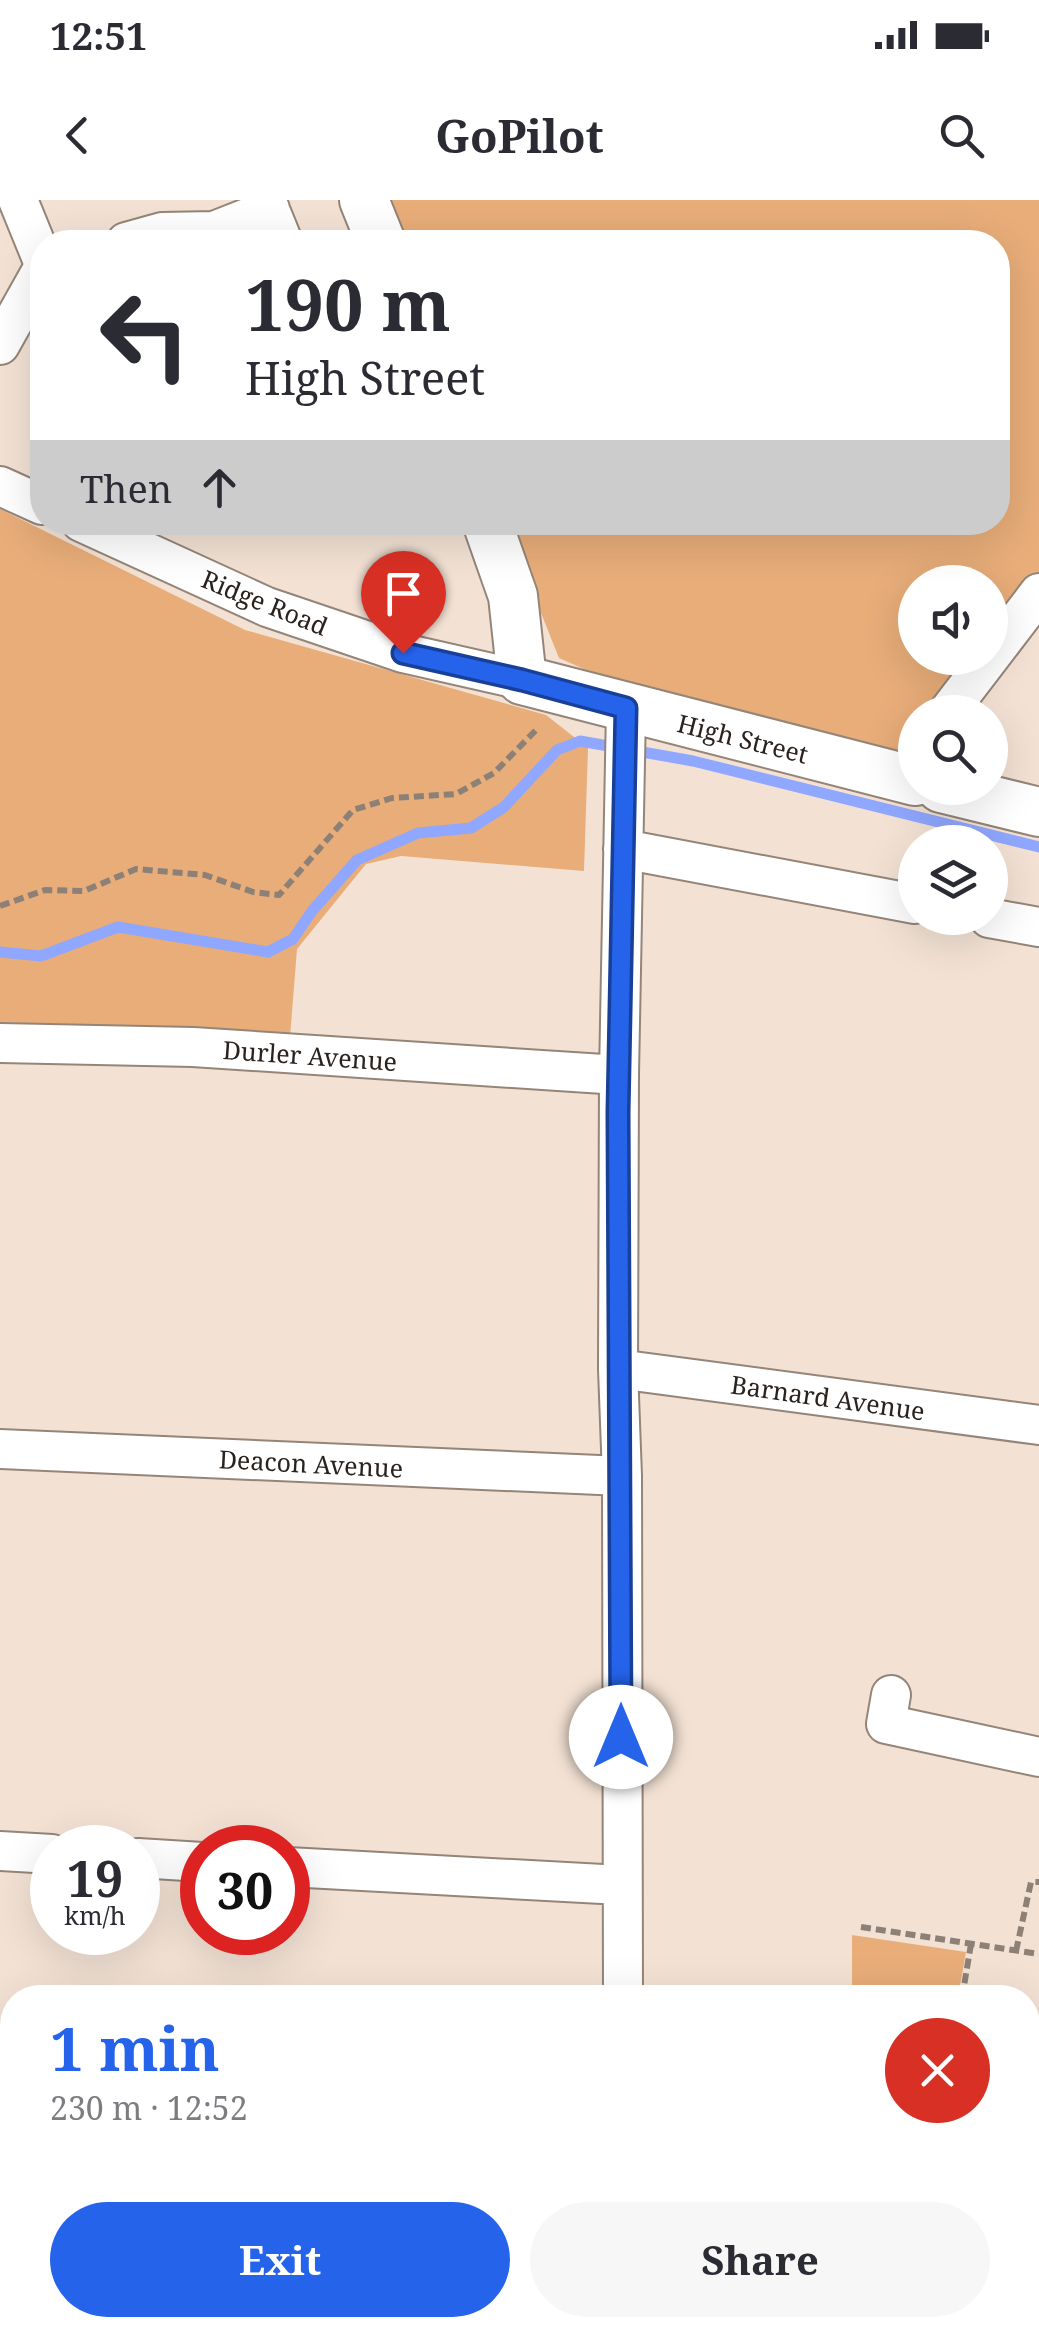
<!DOCTYPE html>
<html lang="en">
<head>
<meta charset="utf-8">
<style>
	:root { --surface:#fff; --page:#f7f7f7; --text:#2b2b33; --muted:#7c7c81; --accent:#2563eb }
	body { margin:0; font-family:"Noto Serif",serif; background:var(--page); color:var(--text); height:100vh; display:flex; flex-direction:column; font-size:38px; white-space:nowrap }
	* { box-sizing:border-box; margin:0 }
	p { font-size:32px; color:var(--muted) }
	.icon { flex:none; width:55px; height:55px; fill:none; stroke:currentColor; stroke-width:2; stroke-linecap:round; stroke-linejoin:round }
	.map { position:relative; flex:1; overflow:hidden }
	.side { position:absolute; left:0px; top:1785px; width:1040px; height:352px; display:flex; flex-direction:column; background:var(--surface); border-radius:40px 40px 0 0; box-shadow:0 10px 40px #0002 }
	.side>* { flex:none }
	.guide { position:absolute; left:30px; top:30px; width:980px; height:305px; border-radius:40px; box-shadow:0 10px 40px #0002; background:#fff; color:var(--text); overflow:hidden }
	.fabs { position:absolute; left:898px; top:365px; display:grid; gap:20px }
	.fabs a { display:grid; place-items:center; width:110px; height:110px; border-radius:50%; background:var(--surface); box-shadow:0 10px 40px #0002; font-size:50px }
	.speed { position:absolute; left:30px; top:1625px; display:flex; gap:20px; font-size:50px; font-weight:700; text-align:center }
	.speed>* { display:grid; place-content:center; width:130px; height:130px; border-radius:50%; background:var(--surface); box-shadow:0 10px 40px #0002; line-height:1 }
	.speed small { font-size:25px; font-weight:400 }
	.speed .limit { border:15px solid #d22; background:#fff; color:#111 }
	.pin { position:absolute; display:grid; place-items:center; width:85px; height:85px; color:#fff; margin:-102px -42px; border-radius:50% 50% 50% 0; rotate:-45deg; box-shadow:0 0 10px #0007 }
	.pin .icon { rotate:45deg }
	.me { position:absolute; width:110px; margin:-55px; rotate:0deg; stroke-linejoin:round; filter:drop-shadow(0 0 8px #0008) }
	.turn { display:flex; align-items:center; gap:35px; height:210px; padding:0 50px; font-size:45px }
	.turn .icon { width:130px; height:130px; stroke-width:2.5 }
	.turn b { display:block; font-size:70px; line-height:85px }
	.then { display:flex; align-items:center; height:95px; padding:0 50px; background:#0003; gap:20px; font-size:38px }
	.round { display:grid; place-items:center; flex:none; width:105px; height:105px; border-radius:52px; background:var(--page) }
	.overview { display:flex; align-items:center; justify-content:space-between; height:170px; padding:0 50px }
	h1 { font-size:60px; font-weight:700; line-height:75px; color:var(--accent) }
	.button { display:flex; gap:20px; margin-top:auto; padding:20px 50px }
	.button a { flex:1; height:115px; border-radius:60px; background:var(--accent); color:#fff; font-size:40px; font-weight:700; line-height:115px; text-align:center }
	.button a+a { background:var(--page); color:var(--text) }
	.status { display:flex; justify-content:space-between; align-items:center; height:70px; padding:0 50px; background:var(--surface); direction:ltr }
	.status svg { height:28px; fill:currentColor }
	header { display:flex; justify-content:space-between; align-items:center; height:130px; padding:0 50px; background:var(--surface); font-size:45px; font-weight:700 }
	.map>svg:first-child { display:block }
	.built { fill:#efd8c4 }
	.green { fill:#e8ad79; fill-rule:evenodd }
	.lines { fill:none; stroke-linecap:round; stroke-linejoin:round }
	.stream { stroke:#8fa7fe; stroke-width:11 }
	.minor-casing { stroke:#948578; stroke-width:42 }
	.major-casing { stroke:#948578; stroke-width:52 }
	.path { stroke:#8c8077; stroke-width:6; stroke-dasharray:10 5; stroke-linecap:butt }
	.minor { stroke:#fff; stroke-width:38 }
	.major { stroke:#fff; stroke-width:48 }
	.route-casing { stroke:#184099; stroke-width:25 }
	.route { stroke:#2563eb; stroke-width:18 }
	.labels { text-anchor:middle; dominant-baseline:central; stroke-width:8; stroke-linejoin:round; paint-order:stroke }
	.street-label { font-size:25px; fill:#29221d; stroke:#fff }
</style>
</head>
<body>
<div class="status"><b>12:51</b><svg viewBox="0 0 49 12"><path d="M0 12V9h3v3zM5 12V6h3v6zM10 12V3h3v9zM15 12V0h3v12zM26 1h20v11H26zM47 4h2v5h-2z"/></svg></div>
<header><svg class="icon" aria-label="back" viewBox="0 0 24 24"><path d="M15 5l-7 7 7 7"/></svg>GoPilot<svg class="icon" aria-label="search" viewBox="0 0 24 24"><circle cx="10" cy="10" r="6"/><path d="M15 15l6 6"/></svg></header>
<div class="map">
<svg width="1039" height="2136" viewBox="0 0 1039 2136">
	<rect width="100%" height="100%" fill="#f3e2d4"/>
	<!-- built -->
	<path class="built" d="M0 1868H12V2125H615L616 2136H0Z"/>
	<!-- green -->
	<path class="green" d="M376 0H1039V420L969 512H915V564L647 497 559 458 505 323 998 322V42H393ZM915 382H990V458H915Z
		M0 309 245 430 546 515 588 548 584 671 401 656 366 664 297 749 290 837H0Z
		M852 1735 966 1752 958 1797H852Z"/>
	<g class="lines">
		<!-- stream -->
		<path class="stream" d="M0 752 41 756 118 727 268 752 293 739 312 711 357 660 418 633 471 628 504 607 557 550 580 541 693 561 1039 647"/>
		<!-- minor casing -->
		<g class="minor-casing">
			<path id="minor" d="M18 0 42 59
				M266 0 283 42
				M126 42 162 32 214 31 270 9
				M0 145 42 70
				M0 286 42 305
				M81 322 267 407 403 453 522 480
				M948 512 1039 393
				M623 649 915 704
				M989 718 1039 727
				M0 843 193 847 619 875
				M618 1169 1039 1225
				M0 1249 622 1276
				M891 1495 886 1524 1039 1557
				M0 1651 52 1654
				M138 1658 202 1662
				M288 1667 621 1685
				M623 1798 622 1276 618 1169 619 875 626 509
				M636 2125 637 2136
				M830 2136 834 2125
				M1011 2136 1012 2125"/>
		</g>
		<!-- major casing -->
		<g class="major-casing">
			<path id="major" d="M364 0 381 42
				M487 322 513 396 522 480 915 581
				M941 588 1039 612"/>
		</g>
		<!-- path -->
		<path class="path" d="M0 706 45 690 84 691 136 669 205 675 253 692 279 695 353 610 392 598 456 594 494 573 538 528
			M861 1727 1039 1754
			M1016 1751 1031 1682H1039
			M962 1798 971 1744
			M0 1890 12 1892
			M0 1923H12
			M1028 1927 1039 1928"/>
		<!-- minor -->
		<use href="#minor" class="minor"/>
		<!-- major -->
		<use href="#major" class="major"/>
	</g>
	<g class="lines">
		<!-- route casing -->
		<g class="route-casing">
			<path id="route" d="M403 453 522 480 626 508 618 912 621 1537"/>
		</g>
		<!-- route -->
		<use href="#route" class="route"/>
	</g>
	<g class="labels">
		<!-- street labels -->
		<g class="street-label">
			<text transform="translate(265 402) rotate(22)">Ridge Road</text>
			<text transform="translate(743 538) rotate(14)">High Street</text>
			<text transform="translate(310 855) rotate(4)">Durler Avenue</text>
			<text transform="translate(828 1197) rotate(8)">Barnard Avenue</text>
			<text transform="translate(311 1263) rotate(3)">Deacon Avenue</text>
		</g>
	</g>
</svg>
<div class="fabs">
<a><svg class="icon" aria-label="sound" viewBox="0 0 24 24"><path d="M4 9h4l5-4v14l-5-4H4zM17 9q2 3 0 6"/></svg></a>
<a><svg class="icon" aria-label="search" viewBox="0 0 24 24"><circle cx="10" cy="10" r="6"/><path d="M15 15l6 6"/></svg></a>
<a><svg class="icon" aria-label="layers" viewBox="0 0 24 24"><path d="M12 4l9 5-9 5-9-5zM3 14l9 5 9-5"/></svg></a>
</div>
<div class="speed"><div>19<small>km/h</small></div><div class="limit">30</div></div>
<div class="pin" style="left:403px;top:453px;background:#d93025"><svg class="icon" aria-label="arrive" viewBox="0 0 24 24"><path d="M6 21V4h12l-3 4 3 4H6"/></svg></div>
<svg class="me" style="left:621px;top:1537px" viewBox="-20 -20 40 40"><circle r="19" fill="#fff"/><path d="M0-13L10 11 0 6-10 11z" fill="#2563eb"/></svg>
<div class="guide">
<div class="turn"><svg class="icon" aria-label="left" viewBox="0 0 24 24"><path d="M17 20v-9H6M10 6l-5 5 5 5"/></svg><div><b>190 m</b>High Street</div></div>
<div class="then">Then<svg class="icon" aria-label="ahead" viewBox="0 0 24 24"><path d="M12 20V5M6 11l6-6 6 6"/></svg></div>
</div>
<section class="side">
<div class="overview"><div><h1>1 min</h1><p>230 m · 12:52</p></div><a class="round" style="background:#d93025;color:#fff"><svg class="icon" aria-label="close" viewBox="0 0 24 24"><path d="M6 6l12 12M18 6L6 18"/></svg></a></div>
<div class="button"><a>Exit</a><a>Share</a></div>
</section>
</div>
</body>
</html>
